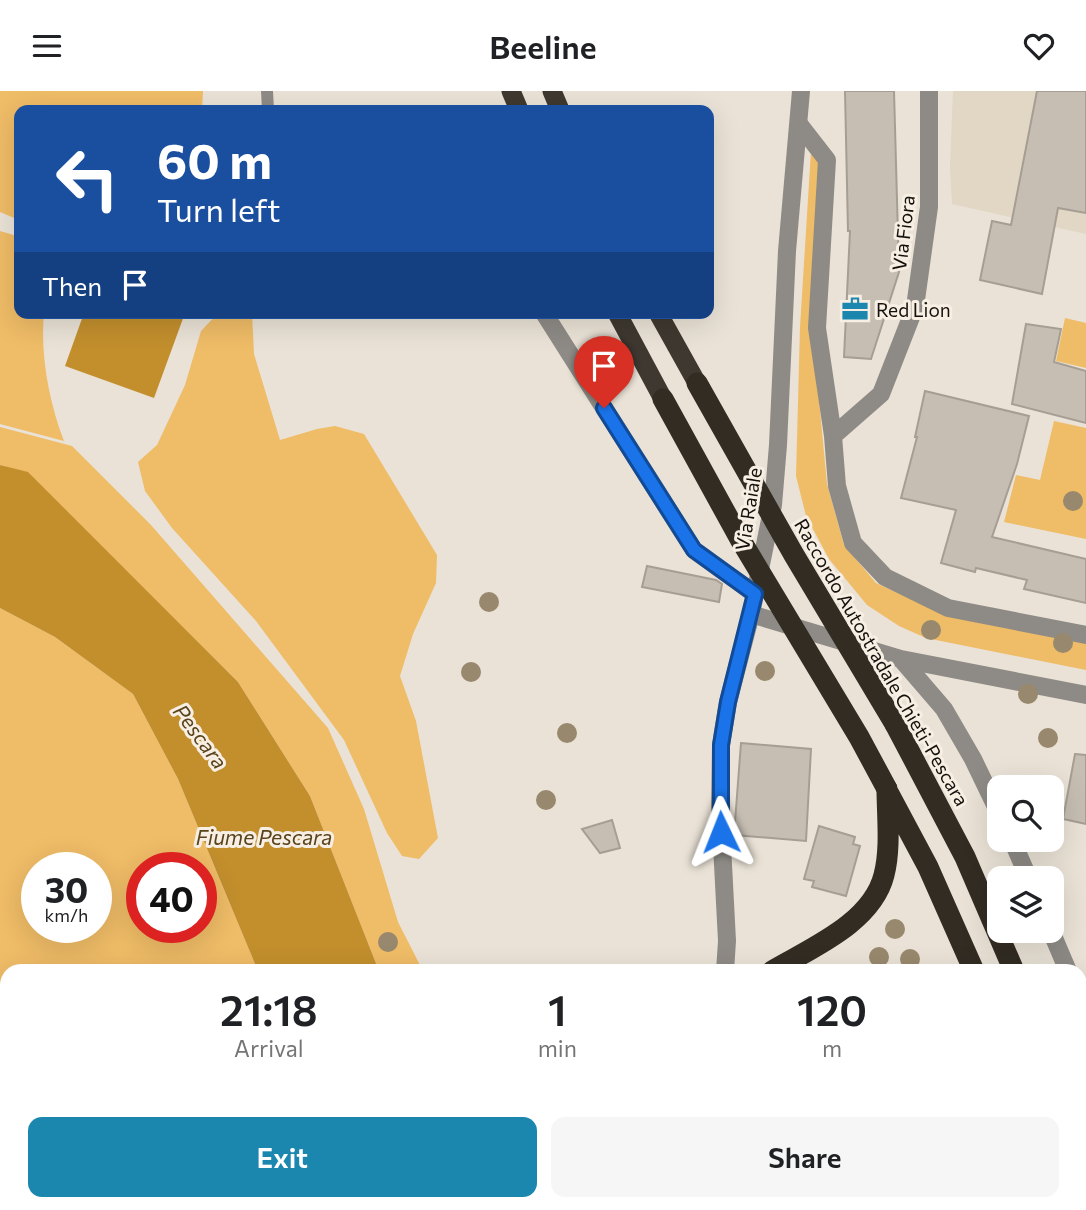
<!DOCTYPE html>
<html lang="en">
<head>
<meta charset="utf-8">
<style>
	:root { --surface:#fff; --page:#f6f6f6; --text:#202124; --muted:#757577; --accent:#1b87ae }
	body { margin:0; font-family:Commissioner,sans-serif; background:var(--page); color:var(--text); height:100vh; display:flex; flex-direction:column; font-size:26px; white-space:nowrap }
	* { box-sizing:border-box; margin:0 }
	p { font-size:23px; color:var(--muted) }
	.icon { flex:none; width:38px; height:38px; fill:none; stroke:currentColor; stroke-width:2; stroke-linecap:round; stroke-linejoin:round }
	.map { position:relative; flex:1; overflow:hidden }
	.panel { position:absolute; left:0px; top:873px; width:1087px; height:247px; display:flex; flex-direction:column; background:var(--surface); border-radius:21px 21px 0 0; box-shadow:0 7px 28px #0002 }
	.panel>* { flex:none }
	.guide { position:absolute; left:14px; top:14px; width:700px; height:214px; border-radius:14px; box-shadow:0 7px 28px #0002; background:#1a4fa0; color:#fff; overflow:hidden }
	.tools { position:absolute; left:987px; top:684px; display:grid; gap:14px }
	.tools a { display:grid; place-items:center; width:77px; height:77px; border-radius:14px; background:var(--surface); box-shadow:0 7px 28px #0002; font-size:35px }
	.speed { position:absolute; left:21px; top:761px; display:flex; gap:14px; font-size:35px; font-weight:700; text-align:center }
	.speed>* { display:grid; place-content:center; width:91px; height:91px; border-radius:50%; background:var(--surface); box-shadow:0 7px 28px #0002; line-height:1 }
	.speed small { font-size:18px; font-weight:400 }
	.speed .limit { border:10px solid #d22; background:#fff; color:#111 }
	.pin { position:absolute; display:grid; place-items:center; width:60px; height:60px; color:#fff; margin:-72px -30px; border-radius:50% 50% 50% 0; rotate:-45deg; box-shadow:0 0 7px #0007 }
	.pin .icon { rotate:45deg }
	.me { position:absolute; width:77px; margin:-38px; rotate:358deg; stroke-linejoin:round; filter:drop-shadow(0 0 5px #0008) }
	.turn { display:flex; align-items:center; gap:24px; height:147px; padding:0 28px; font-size:32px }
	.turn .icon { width:91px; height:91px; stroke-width:2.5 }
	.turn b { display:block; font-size:49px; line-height:60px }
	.then { display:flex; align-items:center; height:66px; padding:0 28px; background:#0003; gap:14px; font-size:26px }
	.eta { display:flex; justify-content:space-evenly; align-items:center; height:119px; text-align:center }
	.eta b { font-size:42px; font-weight:600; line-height:49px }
	.cta { display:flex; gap:14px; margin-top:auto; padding:14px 28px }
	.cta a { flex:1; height:80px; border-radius:14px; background:var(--accent); color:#fff; font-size:28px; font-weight:600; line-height:80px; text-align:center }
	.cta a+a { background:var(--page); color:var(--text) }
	header { display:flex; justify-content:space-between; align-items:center; height:91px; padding:0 28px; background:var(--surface); font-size:32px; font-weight:600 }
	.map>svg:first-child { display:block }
	.built { fill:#e2d6c4 }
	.green { fill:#efbc67; fill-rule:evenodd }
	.water { fill:#c38f2d }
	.building { fill:#c6beb3; stroke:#a69e93; stroke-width:2 }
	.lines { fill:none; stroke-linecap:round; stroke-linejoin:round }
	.service { stroke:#8e8b86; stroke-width:12 }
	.minor { stroke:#8e8b86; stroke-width:18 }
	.tertiary { stroke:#8e8b86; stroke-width:18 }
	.trunk { stroke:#3e3830; stroke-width:19 }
	.motorway { stroke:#322c23; stroke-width:21 }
	.motorway-bridge { stroke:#322c23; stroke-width:21 }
	.tree { fill:#98886d }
	.route-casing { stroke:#114b97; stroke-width:18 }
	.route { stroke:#1a73e8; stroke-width:12 }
	.labels { text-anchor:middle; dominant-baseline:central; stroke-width:6; stroke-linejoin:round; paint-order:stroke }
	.street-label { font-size:19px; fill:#14110d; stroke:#f7efe4 }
	.poi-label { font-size:19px; fill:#14110d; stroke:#f7efe4; text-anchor:start }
	.water-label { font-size:21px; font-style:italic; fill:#59431c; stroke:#f7efe4 }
</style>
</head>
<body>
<header><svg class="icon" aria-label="menu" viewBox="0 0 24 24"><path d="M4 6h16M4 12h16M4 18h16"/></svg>Beeline<svg class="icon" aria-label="heart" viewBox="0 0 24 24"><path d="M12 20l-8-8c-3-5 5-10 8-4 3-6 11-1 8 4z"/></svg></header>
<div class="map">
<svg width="1086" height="1119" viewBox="0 0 1086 1119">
	<rect width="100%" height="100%" fill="#eae2d6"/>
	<!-- built -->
	<path class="built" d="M953 0H1086V143L952 113 950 76Z"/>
	<!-- green -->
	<path class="green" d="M0 0H203L202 19H19V129L0 121Z
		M811 60 818 66 819 80 812 235 827 393 844 454 876 492 942 522 1086 552V579L926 547 899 535 867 514 829 468 806 425 796 385 800 236Z
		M0 140 17 145 19 148V222H44C40 264 49 311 64 350L0 333Z
		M218 222H252L254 263 280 349 317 338 335 335 364 343 437 464 436 492 413 543 400 585 416 630 438 747 419 768 402 765 387 742 344 649 256 530 172 437 145 400 138 371 157 354 185 294 201 240Z
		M1065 227 1086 232V277L1056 270Z
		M1054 330 1086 337V448L1004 431 1016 384 1040 389Z
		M0 336 72 355 151 434 328 637 364 718 398 831 423 880H379L310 705 238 591 28 382 0 374Z
		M0 517 55 546 133 603 178 688 258 880H7V1014L0 1012ZM37 777H96V836H37ZM142 777H201V836H142Z"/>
	<!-- water -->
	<path class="water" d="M84 222H185L154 307 65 275Z
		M0 374 28 381 238 591 310 705 379 880H258L178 688 133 603 55 546 0 517Z
		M373 1113H469V1119H370Z"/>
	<!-- building -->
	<path class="building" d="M845 0H894L899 181 871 268 844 266 850 140H848Z
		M1037 0H1086V122L1058 117 1042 203 980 189 992 130 1011 134Z
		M1026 233 1061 238 1054 271 1086 280V332L1012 313Z
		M925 300 1029 325 1017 373 992 446 1086 468V512L1024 498 1027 489 976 477 975 481 941 472 956 419 901 407 917 346H915Z
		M647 475 716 489 722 493 719 511 642 496Z
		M741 652 811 658 806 750 734 744Z
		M1075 663 1086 664V733L1063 728Z
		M612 729 620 757 600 762 582 738Z
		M819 735 855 746 853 753 860 755 846 805 812 796 814 790 804 788Z"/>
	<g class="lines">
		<!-- service -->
		<path class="service" d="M267 0 268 19"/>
		<!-- minor -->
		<path class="minor" d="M799 33 827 69 817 237 833 345 837 395 853 452 885 486 948 517 1086 544
			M544 222 694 459 755 503
			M833 345 881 303 915 216 929 116V0
			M751 523 901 568 1086 604
			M901 568 944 618 973 668 999 722
			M1012 749 1029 788
			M1051 840 1068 880
			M1080 909 1086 925
			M782 1113V1119"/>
		<!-- tertiary -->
		<path class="tertiary" d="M725 880 727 850 720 716 721 654 728 611 751 523 773 414 778 354 787 160 801 0
			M685 1119 686 1113"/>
		<!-- trunk -->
		<path class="trunk" d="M511 0 519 19
			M552 0 560 19
			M617 222 663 308
			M658 222 697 292
			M0 1061 7 1062
			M0 1101 7 1103
			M49 1113 73 1119
			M211 1113 235 1119"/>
		<!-- motorway -->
		<path class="motorway" d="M895 633 965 766 1014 880
			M889 703 928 776 974 880
			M772 880C811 857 872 832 884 784 891 757 887 725 887 698
			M1080 1003 1086 1022
			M0 1034 7 1036
			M1080 1079 1086 1104
			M727 1113 728 1119
			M1050 1113 1051 1119"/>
		<!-- motorway-bridge -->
		<path class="motorway-bridge" d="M697 292 794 464 895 633
			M663 308 740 448 859 646 887 698"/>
	</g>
	<!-- trees -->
	<g class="tree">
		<circle cx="1073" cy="410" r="10"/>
		<circle cx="489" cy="511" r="10"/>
		<circle cx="931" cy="539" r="10"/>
		<circle cx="1063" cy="552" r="10"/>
		<circle cx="765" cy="580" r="10"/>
		<circle cx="471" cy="581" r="10"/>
		<circle cx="1028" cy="603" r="10"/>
		<circle cx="567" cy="642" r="10"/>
		<circle cx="1048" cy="647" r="10"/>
		<circle cx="546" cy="709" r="10"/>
		<circle cx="895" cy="838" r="10"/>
		<circle cx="388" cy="851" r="10"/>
		<circle cx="879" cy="866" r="10"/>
		<circle cx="910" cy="868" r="10"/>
	</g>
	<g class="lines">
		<!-- route casing -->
		<g class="route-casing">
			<path id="route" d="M604 317 694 459 755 503 728 611 721 654V741"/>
		</g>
		<!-- route -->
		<use href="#route" class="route"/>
	</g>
	<!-- icons -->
	<defs>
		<g id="office-bare" transform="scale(2.1)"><path d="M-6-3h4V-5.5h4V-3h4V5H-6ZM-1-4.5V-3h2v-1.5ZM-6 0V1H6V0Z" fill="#1b87ae" stroke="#f7efe4" stroke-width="2.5" paint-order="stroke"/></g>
	</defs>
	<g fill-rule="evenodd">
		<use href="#office-bare" x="855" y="218"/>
	</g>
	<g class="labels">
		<!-- street labels -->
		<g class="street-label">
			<text transform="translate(903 142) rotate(-83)">Via Fiora</text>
			<text transform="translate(748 418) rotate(-81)">Via Raiale</text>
			<text transform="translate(882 571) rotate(60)">Raccordo Autostradale Chieti-Pescara</text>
		</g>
		<!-- poi labels -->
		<g class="poi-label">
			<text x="876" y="218">Red Lion</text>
		</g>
		<!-- water labels -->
		<g class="water-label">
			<text transform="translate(201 645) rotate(53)">Pescara</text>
			<text x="264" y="745">Fiume Pescara</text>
		</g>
	</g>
</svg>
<div class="tools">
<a><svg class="icon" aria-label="search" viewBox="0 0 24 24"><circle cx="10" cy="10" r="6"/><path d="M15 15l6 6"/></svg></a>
<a><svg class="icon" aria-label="layers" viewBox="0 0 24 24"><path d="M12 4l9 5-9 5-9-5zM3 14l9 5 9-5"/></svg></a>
</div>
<div class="speed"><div>30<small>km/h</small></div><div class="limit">40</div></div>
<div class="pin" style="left:604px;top:317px;background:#d93025"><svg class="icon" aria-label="arrive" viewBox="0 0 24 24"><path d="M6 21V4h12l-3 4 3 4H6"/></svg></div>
<svg class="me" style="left:721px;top:741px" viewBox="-20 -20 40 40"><path d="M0-17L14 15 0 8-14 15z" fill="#1a73e8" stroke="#fff" stroke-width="4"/></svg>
<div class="guide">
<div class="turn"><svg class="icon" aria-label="left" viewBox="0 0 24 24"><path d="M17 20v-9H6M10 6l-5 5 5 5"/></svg><div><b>60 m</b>Turn left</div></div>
<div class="then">Then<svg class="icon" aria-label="arrive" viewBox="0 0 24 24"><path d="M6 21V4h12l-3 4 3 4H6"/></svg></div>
</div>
<section class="panel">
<div class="eta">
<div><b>21:18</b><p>Arrival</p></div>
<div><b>1</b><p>min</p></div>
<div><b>120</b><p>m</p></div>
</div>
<div class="cta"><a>Exit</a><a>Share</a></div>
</section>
</div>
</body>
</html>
